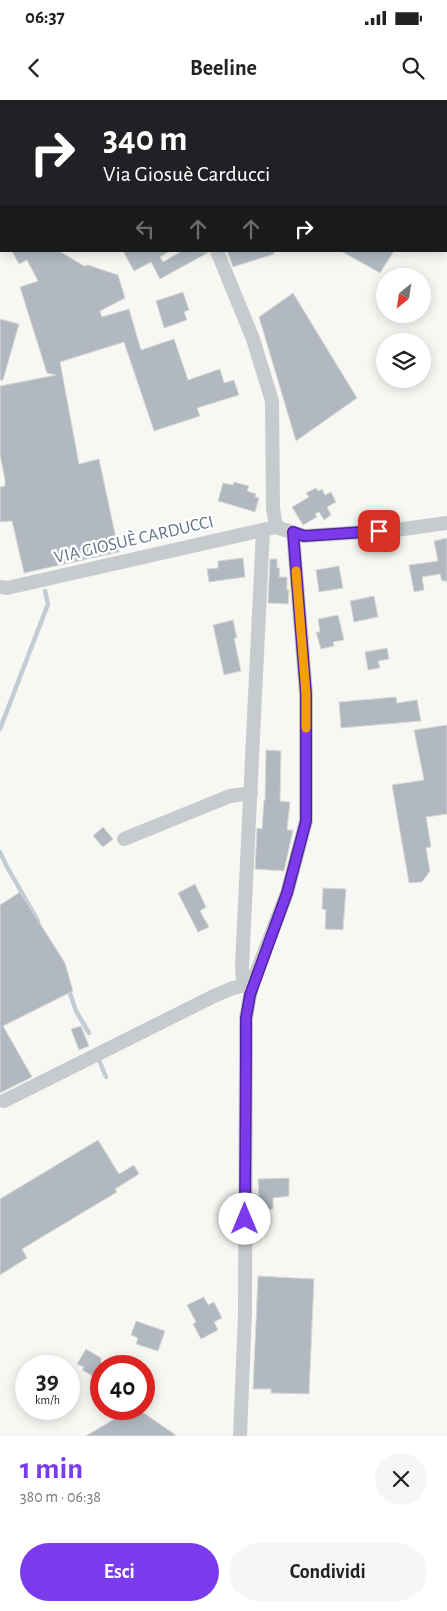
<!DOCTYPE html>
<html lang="it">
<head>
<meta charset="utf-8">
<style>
	:root { --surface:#fff; --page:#f6f6f6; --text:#222; --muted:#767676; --accent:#7c3aed }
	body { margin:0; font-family:"Alegreya Sans",sans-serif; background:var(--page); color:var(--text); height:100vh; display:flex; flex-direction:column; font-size:19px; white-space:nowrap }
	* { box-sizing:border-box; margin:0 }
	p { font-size:16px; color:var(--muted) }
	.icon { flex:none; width:28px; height:28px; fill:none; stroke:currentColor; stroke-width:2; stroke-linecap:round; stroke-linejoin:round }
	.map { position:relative; height:1336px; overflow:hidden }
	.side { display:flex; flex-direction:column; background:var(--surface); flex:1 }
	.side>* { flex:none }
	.banner { position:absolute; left:0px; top:0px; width:448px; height:152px; box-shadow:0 2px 12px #0003; background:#202124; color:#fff; overflow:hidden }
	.needle { width:32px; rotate:210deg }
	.tools { position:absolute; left:376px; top:168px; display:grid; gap:10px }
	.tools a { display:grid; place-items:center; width:55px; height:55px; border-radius:50%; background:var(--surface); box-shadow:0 2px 12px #0003; font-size:25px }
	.speed { position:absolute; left:15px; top:1255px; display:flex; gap:10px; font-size:25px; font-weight:700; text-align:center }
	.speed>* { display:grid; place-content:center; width:65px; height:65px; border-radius:50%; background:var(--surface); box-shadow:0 2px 12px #0003; line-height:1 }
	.speed small { font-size:12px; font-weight:400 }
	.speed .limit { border:8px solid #d22; background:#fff; color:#111 }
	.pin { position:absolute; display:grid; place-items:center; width:42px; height:42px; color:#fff; margin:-21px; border-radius:10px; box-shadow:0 2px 8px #0006 }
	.me { position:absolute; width:55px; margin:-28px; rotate:0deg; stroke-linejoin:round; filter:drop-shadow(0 0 4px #0008) }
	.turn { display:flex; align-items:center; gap:18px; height:105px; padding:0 20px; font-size:22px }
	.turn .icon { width:65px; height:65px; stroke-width:2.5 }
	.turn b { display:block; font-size:35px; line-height:42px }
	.lanes { display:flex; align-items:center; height:48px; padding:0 20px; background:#0003; justify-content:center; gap:25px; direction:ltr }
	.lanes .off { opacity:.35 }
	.round { display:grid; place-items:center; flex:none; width:52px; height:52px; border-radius:26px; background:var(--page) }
	.head { display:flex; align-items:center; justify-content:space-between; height:85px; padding:0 20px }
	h1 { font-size:30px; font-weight:700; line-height:38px; color:var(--accent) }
	.action { display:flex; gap:10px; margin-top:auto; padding:10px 20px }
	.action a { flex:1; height:58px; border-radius:30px; background:var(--accent); color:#fff; font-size:20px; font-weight:700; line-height:58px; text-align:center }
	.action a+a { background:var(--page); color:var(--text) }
	.status { display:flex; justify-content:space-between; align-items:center; height:35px; padding:0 25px; background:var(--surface); direction:ltr }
	.status svg { height:14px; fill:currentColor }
	header { display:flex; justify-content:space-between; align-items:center; height:65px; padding:0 20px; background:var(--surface); font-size:22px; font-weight:700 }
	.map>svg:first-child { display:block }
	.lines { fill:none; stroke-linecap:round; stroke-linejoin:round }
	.stream { stroke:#c3ccd2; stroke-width:4.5 }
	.building { fill:#b1b8bf; stroke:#d9d9d7 }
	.minor { stroke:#c7cbce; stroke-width:14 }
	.route-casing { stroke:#51269a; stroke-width:12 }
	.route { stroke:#7c3aed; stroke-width:9 }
	.slow { stroke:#f59e0b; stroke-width:9 }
	.labels { text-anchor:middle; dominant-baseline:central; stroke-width:5; stroke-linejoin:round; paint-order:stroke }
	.street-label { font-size:18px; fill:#647588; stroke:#fff }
</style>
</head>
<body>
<div class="status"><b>06:37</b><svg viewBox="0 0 49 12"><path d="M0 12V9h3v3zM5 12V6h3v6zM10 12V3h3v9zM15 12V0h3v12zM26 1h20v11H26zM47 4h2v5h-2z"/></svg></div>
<header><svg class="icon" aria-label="back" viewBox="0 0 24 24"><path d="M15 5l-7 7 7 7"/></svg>Beeline<svg class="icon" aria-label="search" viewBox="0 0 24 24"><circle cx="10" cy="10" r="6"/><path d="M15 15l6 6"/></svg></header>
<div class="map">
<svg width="447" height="1336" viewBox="0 0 447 1336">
	<rect width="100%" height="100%" fill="#f7f8f4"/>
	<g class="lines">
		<!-- stream -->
		<path class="stream" d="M0 629 48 504 45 491
			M0 752 6 765 38 821
			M68 887 76 911 89 933
			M99 960 106 977"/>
	</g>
	<!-- building -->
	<path class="building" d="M12 151H59L84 166 88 165 118 175 125 198 100 211 102 217 129 209 141 250 174 239 188 280 220 269 224 283 234 280 239 295 197 308 200 316 154 331 124 242 60 262 79 364 99 359 119 452 24 473 12 421 0 422V387L5 386V380L0 355V286L56 275 47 273 20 187 38 181 27 160 19 164Z
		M123 151H170L160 157 163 162 182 151 209 152 160 179 151 162 134 171Z
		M227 151H274V154L233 167Z
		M341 151H394L380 173Z
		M183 192 189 210 184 212 187 220 164 228 156 201Z
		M293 193 357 298 296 341 259 217Z
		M0 219 19 224 3 280H0Z
		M234 382 249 386 247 391 256 394 255 397 259 398 255 412 218 401 223 383 233 385Z
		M316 388 318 391 322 389 325 395 331 392 336 402 327 407 331 415 324 420 319 412 315 414 317 417 303 425 292 407 309 397 306 393Z
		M447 438V481H442L440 474 422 477 424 490 414 492 409 465 438 461 434 441Z
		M243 458 245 477 209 482 207 469 218 468V461Z
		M270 459H277V468H280L279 477H287V490H289L288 504 268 503Z
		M339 466 343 488 319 492 316 470Z
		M374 496 378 517 354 522 350 501Z
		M338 515 344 540 333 542 334 546 321 549 316 532H320L318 519Z
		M233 520 237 538H234L241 571 224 575 213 525Z
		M387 548 389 559 378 561 380 568 368 570 365 552Z
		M396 597 397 603 417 600 421 621 341 628 339 602Z
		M447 625V714L426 717 431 747 426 748 430 771 422 782 409 783 392 685 424 680 414 630Z
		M266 650 281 651 280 701 290 702 287 730H293L284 771 255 769 257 728 262 729 264 700H265Z
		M103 727 113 739 103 747 93 736Z
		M195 784 206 807 200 811 209 827 198 832 178 793Z
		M323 788 346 789 343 830 325 829 326 810 322 809Z
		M20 792 65 863 73 891 3 926 32 977 0 993V805Z
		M81 926 89 946 79 950 71 929Z
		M98 1040 119 1074 134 1065 139 1074 115 1089 117 1092 22 1149 27 1158 0 1175V1099Z
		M289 1078V1096L273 1098V1109L254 1110V1098H259L258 1079Z
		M258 1176 314 1179 309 1294 271 1293V1289H253Z
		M204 1197 208 1205 214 1202 222 1218 214 1222 218 1230 201 1239 193 1224 196 1222 187 1205Z
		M136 1221 165 1231 158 1251 136 1244 138 1238 131 1235Z
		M86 1249 101 1258V1275L95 1272 93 1276 82 1270 84 1267 77 1264Z
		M131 1309H138L177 1336H86Z"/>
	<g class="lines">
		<!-- minor -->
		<path class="minor" d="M189 0 190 1
			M217 151 253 239 272 301 273 408 276 427
			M0 487 7 488 276 427 304 436 396 430 447 423
			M124 739 230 696 251 693
			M243 885 242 866 263 430
			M4 1001 214 896 233 888 251 884
			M240 1336 245 1213 246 918 252 884 287 793 306 721V594L293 432"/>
	</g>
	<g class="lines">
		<!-- route casing -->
		<g class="route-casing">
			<path id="route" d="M245 1119 246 952V918L250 895 287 793 306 721V594L293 432 304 436 379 431"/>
		</g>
		<!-- route -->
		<use href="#route" class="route"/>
		<!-- slow -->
		<path class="slow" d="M296 471 306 594V628"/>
	</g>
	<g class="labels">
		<!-- street labels -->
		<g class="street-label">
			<text transform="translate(134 440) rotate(-13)">VIA GIOSUÈ CARDUCCI</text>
		</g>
	</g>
</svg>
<div class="tools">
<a><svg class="needle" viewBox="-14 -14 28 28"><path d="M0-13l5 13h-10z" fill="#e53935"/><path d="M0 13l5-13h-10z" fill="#767676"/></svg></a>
<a><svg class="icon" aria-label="layers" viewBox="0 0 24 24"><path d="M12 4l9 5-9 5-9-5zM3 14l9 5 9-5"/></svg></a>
</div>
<div class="speed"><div>39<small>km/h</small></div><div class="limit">40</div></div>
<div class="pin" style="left:379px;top:431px;background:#d93025"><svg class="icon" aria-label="arrive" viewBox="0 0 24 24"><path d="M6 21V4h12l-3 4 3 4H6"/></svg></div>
<svg class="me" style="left:245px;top:1119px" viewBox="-20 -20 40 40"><circle r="19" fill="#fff"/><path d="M0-13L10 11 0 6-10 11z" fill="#7c3aed"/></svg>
<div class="banner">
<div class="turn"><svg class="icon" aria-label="right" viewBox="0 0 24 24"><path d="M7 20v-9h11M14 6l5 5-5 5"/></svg><div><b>340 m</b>Via Giosuè Carducci</div></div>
<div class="lanes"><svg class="icon off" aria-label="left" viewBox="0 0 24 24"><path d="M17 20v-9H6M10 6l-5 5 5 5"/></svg><svg class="icon off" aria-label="ahead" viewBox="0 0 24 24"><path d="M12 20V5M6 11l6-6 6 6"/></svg><svg class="icon off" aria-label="ahead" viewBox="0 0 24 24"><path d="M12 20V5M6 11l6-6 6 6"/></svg><svg class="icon" aria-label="right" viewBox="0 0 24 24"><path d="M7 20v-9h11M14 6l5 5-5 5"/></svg></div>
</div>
</div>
<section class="side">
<div class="head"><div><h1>1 min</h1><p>380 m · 06:38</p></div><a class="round"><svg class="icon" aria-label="close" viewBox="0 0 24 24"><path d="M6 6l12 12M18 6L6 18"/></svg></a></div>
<div class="action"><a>Esci</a><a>Condividi</a></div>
</section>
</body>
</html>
